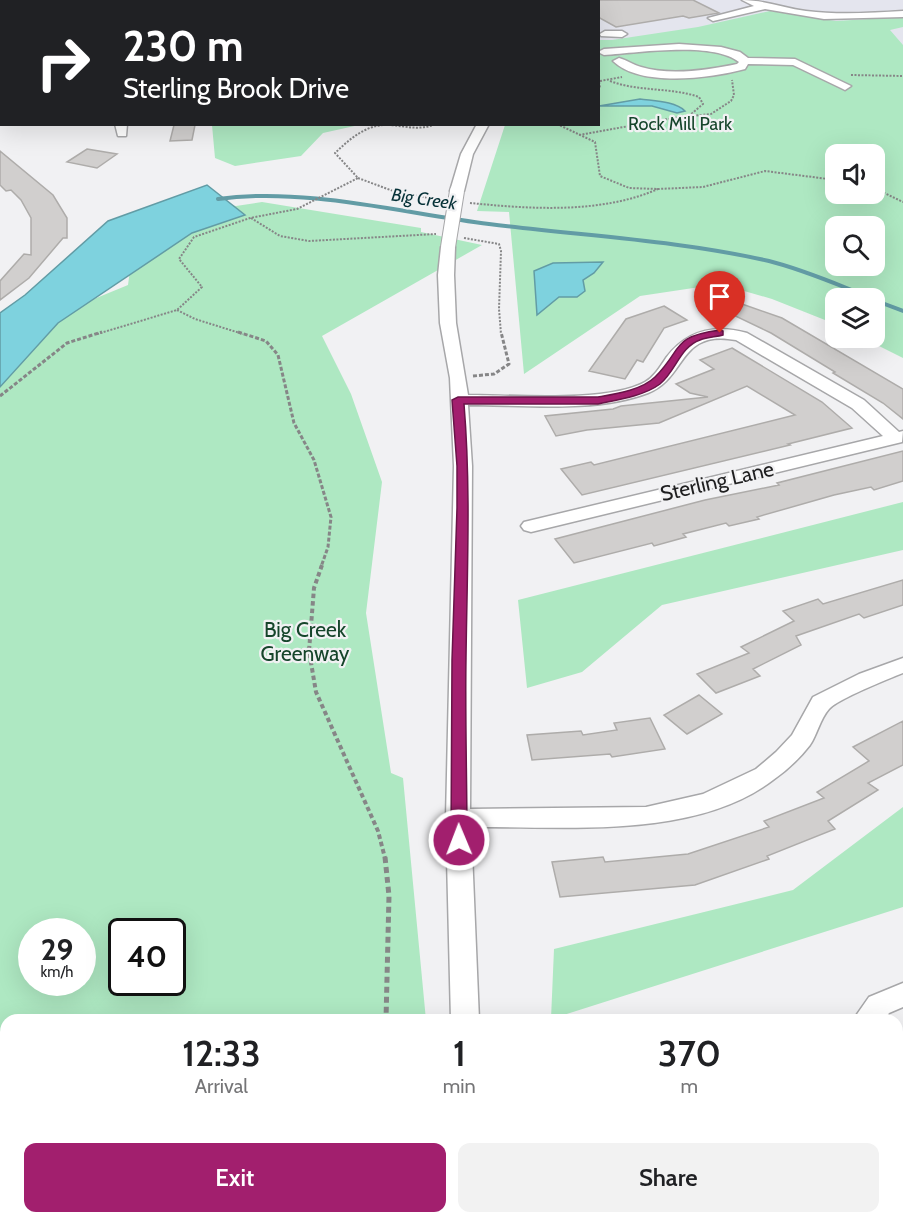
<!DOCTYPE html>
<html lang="en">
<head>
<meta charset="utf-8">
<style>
	:root { --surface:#fff; --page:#f2f2f2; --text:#202124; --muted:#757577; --accent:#a21f6e }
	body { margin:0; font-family:Cabin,sans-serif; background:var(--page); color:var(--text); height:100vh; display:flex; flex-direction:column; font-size:22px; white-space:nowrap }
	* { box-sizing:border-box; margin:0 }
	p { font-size:20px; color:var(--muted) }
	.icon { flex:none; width:33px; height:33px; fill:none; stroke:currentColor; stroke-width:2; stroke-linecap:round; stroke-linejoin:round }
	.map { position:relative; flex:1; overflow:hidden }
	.sheet { position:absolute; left:0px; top:1014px; width:903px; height:210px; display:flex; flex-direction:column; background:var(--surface); border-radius:18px 18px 0 0; box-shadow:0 6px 24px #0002 }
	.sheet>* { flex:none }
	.banner { position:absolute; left:0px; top:0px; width:600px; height:126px; box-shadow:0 6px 24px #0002; background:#202124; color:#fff; overflow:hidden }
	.fabs { position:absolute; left:825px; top:144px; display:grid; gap:12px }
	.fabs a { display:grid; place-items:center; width:60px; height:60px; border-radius:12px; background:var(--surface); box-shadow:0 6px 24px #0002; font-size:30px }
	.speed { position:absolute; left:18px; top:918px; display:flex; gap:12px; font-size:30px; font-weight:700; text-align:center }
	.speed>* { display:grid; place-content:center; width:78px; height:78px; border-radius:50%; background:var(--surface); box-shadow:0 6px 24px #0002; line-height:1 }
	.speed small { font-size:15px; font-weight:400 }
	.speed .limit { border:3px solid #111; border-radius:9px; background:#fff; color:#111 }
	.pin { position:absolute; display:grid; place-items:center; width:51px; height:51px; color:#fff; margin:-62px -26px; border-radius:50% 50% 50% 0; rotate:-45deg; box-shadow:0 0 6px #0007 }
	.pin .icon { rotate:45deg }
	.me { position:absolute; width:66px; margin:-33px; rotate:359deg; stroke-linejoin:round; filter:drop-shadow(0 0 4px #0008) }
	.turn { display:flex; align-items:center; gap:21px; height:126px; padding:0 24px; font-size:27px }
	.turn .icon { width:78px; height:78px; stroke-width:2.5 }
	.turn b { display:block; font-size:42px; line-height:51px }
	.eta { display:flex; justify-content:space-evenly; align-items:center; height:102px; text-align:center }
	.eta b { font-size:36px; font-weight:600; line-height:42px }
	.primary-button { display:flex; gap:12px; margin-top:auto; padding:12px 24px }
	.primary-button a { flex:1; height:69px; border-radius:12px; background:var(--accent); color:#fff; font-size:24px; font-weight:600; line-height:69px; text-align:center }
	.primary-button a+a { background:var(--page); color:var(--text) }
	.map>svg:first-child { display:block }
	.built { fill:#e4e5ee }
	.green { fill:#aee8c2; fill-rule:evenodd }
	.water { fill:#7ed2de; stroke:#629ca5; stroke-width:1.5 }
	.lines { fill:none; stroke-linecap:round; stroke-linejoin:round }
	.stream { stroke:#629ca5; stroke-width:4 }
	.building { fill:#d1cfce; stroke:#aeacaa; stroke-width:1.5 }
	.minor-casing { stroke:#a7a7a9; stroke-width:3 }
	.path-far3 { stroke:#868687; stroke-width:2; stroke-dasharray:2 1.5; stroke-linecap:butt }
	.path-far2 { stroke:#868687; stroke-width:3; stroke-dasharray:4 2; stroke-linecap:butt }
	.path-far1 { stroke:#868687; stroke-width:4; stroke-dasharray:4.5 3; stroke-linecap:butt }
	.path { stroke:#868687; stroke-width:5; stroke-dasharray:6 4; stroke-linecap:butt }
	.minor { fill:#fff; fill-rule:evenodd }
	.minor-bridge-casing { stroke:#a7a7a9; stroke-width:16; stroke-linecap:butt }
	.minor-bridge { stroke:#fff; stroke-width:14 }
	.route { fill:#a21f6e; stroke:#691448; stroke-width:1.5 }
	.labels { text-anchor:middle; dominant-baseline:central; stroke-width:4.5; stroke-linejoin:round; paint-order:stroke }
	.far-park-label { font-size:18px; fill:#16452b; stroke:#f1f1f3 }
	.far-water-label { font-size:18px; font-style:italic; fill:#063137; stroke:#f1f1f3 }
	.street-label { font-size:21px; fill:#1f1f20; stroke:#f1f1f3 }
	.park-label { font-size:21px; fill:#16452b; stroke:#f1f1f3 }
</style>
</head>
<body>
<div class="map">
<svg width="903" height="1224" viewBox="0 0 903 1224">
	<rect width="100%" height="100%" fill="#f1f1f3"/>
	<!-- built -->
	<path class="built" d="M524 0H903V52L599 40 598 2Z"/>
	<!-- green -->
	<path class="green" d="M770 11 836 21 903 17V27L890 30 903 45V358L863 338H874V298H836L835 324 772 299 720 284 640 296 524 374 509 212 477 211 505 125 598 124 599 40H612L698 27ZM836 154H874V194H836ZM836 226H874V266H836Z
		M212 125V124L359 125 323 133 301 156 235 166 215 158Z
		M262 202 421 228V232L482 245 322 336 351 394 382 482 366 613 391 773 403 778 426 1020H6V1218H431V1224H0V349L21 329 128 285 133 248 219 203 236 206ZM32 932H82V982H32ZM122 932H172V982H122Z
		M903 502V550L662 605 582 672 527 688 518 600Z
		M903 807V907L551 1019 554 949 793 890Z"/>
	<!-- water -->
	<path class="water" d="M640 99C653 101 675 101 685 111L677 113 652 106H599Z
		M207 185 245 215 192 233 58 323 0 387V313L25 295 108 221Z
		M603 262 594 273 583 280 585 291 577 297H559L537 315 534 271 553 263Z"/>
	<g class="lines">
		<!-- stream -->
		<path class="stream" d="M218 199C305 187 402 213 489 224 583 236 677 240 769 261 805 270 838 285 872 298
			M874 300 903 311"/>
	</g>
	<!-- building -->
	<path class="building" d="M569 0H693L719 13 689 18 683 16 616 27 598 17V2Z
		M174 125H195L192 140 170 141Z
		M87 149 117 154 97 168 67 162Z
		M0 151 53 195 67 218V238H63L29 278 0 300V281L24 254 31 255V218L21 200 11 190 6 191 0 185Z
		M742 304 782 318 903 389V419L883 403 833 373 835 372 771 333 729 313Z
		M664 306 687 320 664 328 643 362 637 360 625 379 589 371 626 319Z
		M732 348 822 402 852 428 788 444 790 445 582 495 561 469 591 462 594 465 795 415 747 386 659 423 587 430 556 436 545 416 613 409 621 406 708 397 690 393 676 384 714 369 700 360Z
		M903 451V481L874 490 871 487 834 495 757 517 759 519 729 526 726 523 683 534 686 537 654 546 652 543 574 563 555 539 705 500 779 485 777 483Z
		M903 580V605L864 618 859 614 796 636 801 645 753 669 760 676 716 693 697 674 749 653 741 647 794 621 783 611 818 599 823 604Z
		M699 695 722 714 687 734 664 715Z
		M650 718 665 749 612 757 610 754 532 760 527 735 581 731 583 735 617 730 614 723Z
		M903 721V765L868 783 878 790 828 821 835 829 767 856 769 859 695 885 560 897 552 862 603 857 605 862 688 854 769 827 764 821 824 798 817 792 869 761 853 747Z"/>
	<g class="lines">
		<!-- minor casing -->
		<g class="minor-casing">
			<path id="minor" d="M2 0H13L14 2H3Z
				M180 0H190L179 2Z
				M218 0H237L238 2H219Z
				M306 0H318L319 2H307Z
				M443 0H454L442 2Z
				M497 0H507V2H497Z
				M513 0H523L512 2Z
				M742 0C764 0 784 8 806 11 838 15 871 13 903 11V17L824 19 765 9 713 21 708 18 754 6Z
				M605 31H622L627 34 622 37 601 36 600 34Z
				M679 44 721 47 740 52 748 58 795 59 851 86 845 90 841 88 793 65 748 64 745 69C711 78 641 88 613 61L619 58C627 60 633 65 641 67 670 76 708 70 737 64L739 62C712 41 637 53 604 55L598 52 604 49Z
				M0 78H2L0 85Z
				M115 124H127L126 136H118Z
				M477 124H489L473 154 464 191 457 195 452 194 450 191 461 154Z
				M448 243 455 247 454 275 456 323 468 395C513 395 607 403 645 382 654 377 660 367 666 358 687 330 714 324 747 333L864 400 899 432 903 431 902 442 531 532 524 530 521 526 524 522 883 436 852 408 736 340C678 329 687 378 648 393 596 413 524 405 468 405L472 466 470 809 646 807 703 794 756 769 776 752 792 735 813 697 859 674 903 658V673C888 679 838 699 829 709 820 719 817 735 810 745 800 758 786 771 773 780 694 840 565 826 471 827L479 1020H451L446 818 454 466 450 378 440 323 438 275 441 247Z
				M903 983V1007L889 1013 884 1020H853L869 997Z
				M897 1087 903 1089V1125L897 1122Z
				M456 1218H488V1224H456Z
				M596 1218H628L630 1224H598Z"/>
		</g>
		<!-- path-far3 -->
		<path class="path-far3" d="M598 75 600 88
			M851 75 903 76
			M600 81 622 77
			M610 81C639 92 670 87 699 97L703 104 689 116
			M557 124 595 142 600 176 629 188 658 189 703 187 765 171 836 180
			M579 135 674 118 711 114 731 101 734 95 732 80
			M358 178 393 191 439 200
			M874 188 903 202
			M470 203C531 209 601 214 658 189
			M251 218 280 236 309 241 436 234
			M464 238 499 244 501 251 499 309 501 334
			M177 310 195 319 243 334
			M97 334 177 310 202 287 179 259 194 237 250 218 297 209 358 178 335 153C350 139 366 124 389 125 406 126 419 131 436 124"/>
		<!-- path-far2 -->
		<path class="path-far2" d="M238 332 266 341 278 355 294 423 314 460 331 517 328 547 321 567
			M473 376 494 374 509 364 501 332
			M0 396 67 343 102 332"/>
		<!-- path-far1 -->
		<path class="path-far1" d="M322 565 314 588 309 651 316 692 378 831 385 858"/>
		<!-- path -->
		<path class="path" d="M385 857 389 896 386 1020
			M393 1218 395 1224"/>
		<!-- minor -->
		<use href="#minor" class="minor"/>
		<!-- minor-bridge casing -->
		<g class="minor-bridge-casing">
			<path id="minor-bridge" d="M448 247 457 191"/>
		</g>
		<!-- minor-bridge -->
		<use href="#minor-bridge" class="minor-bridge"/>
	</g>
	<!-- route -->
	<path class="route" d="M720 330 723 331V335C716 337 708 337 700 340 680 347 676 371 660 384 644 396 617 400 598 404H464C471 489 467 573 466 658 465 719 467 780 467 840L465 845 459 846 453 845 451 840 452 660 457 508V466L452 400 458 397H598C615 394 642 390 655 377 684 348 670 337 720 330Z"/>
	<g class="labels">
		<!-- far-park labels -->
		<g class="far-park-label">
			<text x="680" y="124">Rock Mill Park</text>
		</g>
		<!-- far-water labels -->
		<g class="far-water-label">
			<text transform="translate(424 199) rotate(8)">Big Creek</text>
		</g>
		<!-- street labels -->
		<g class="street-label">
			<text transform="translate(717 481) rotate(-13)">Sterling Lane</text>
		</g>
		<!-- park labels -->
		<g class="park-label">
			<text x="305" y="629">Big Creek<tspan x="305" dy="24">Greenway</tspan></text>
		</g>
	</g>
</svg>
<div class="fabs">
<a><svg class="icon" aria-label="sound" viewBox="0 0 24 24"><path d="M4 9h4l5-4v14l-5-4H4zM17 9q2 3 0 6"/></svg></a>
<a><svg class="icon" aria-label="search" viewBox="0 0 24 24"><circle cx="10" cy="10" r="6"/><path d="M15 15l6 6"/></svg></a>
<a><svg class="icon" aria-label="layers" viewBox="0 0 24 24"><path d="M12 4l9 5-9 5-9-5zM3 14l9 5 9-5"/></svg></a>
</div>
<div class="speed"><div>29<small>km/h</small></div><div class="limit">40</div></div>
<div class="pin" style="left:720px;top:333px;background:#d93025"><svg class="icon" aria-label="arrive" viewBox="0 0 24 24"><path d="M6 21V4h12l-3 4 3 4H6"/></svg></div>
<svg class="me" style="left:459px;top:840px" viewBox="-20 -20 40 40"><circle r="17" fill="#a21f6e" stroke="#fff" stroke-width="3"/><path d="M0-11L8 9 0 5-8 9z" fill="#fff"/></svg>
<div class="banner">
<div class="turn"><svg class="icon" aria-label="right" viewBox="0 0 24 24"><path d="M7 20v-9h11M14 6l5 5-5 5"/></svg><div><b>230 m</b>Sterling Brook Drive</div></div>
</div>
<section class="sheet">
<div class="eta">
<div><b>12:33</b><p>Arrival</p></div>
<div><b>1</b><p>min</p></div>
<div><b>370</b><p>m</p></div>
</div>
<div class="primary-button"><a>Exit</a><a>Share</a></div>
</section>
</div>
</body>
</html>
